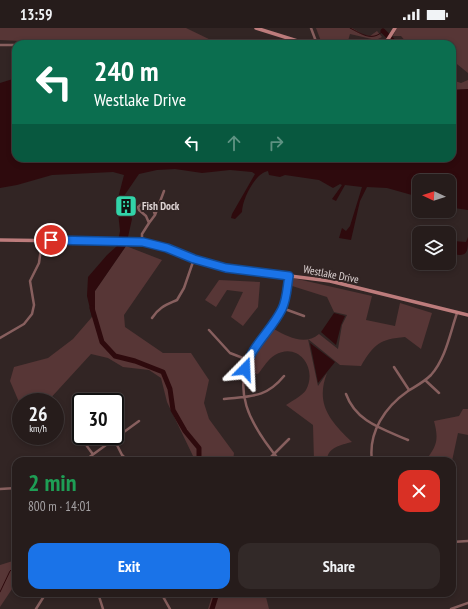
<!DOCTYPE html>
<html lang="en">
<head>
<meta charset="utf-8">
<style>
	:root { --surface:#261c1b; --page:#322928; --text:#f1f3f6; --muted:#a4a1a3; --line:#423a3a; --accent:#1a73e8 }
	body { margin:0; font-family:"PT Sans Narrow",sans-serif; background:var(--page); color:var(--text); height:100vh; display:flex; flex-direction:column; font-size:15px; white-space:nowrap }
	* { box-sizing:border-box; margin:0 }
	p { font-size:13px; color:var(--muted) }
	.icon { flex:none; width:22px; height:22px; fill:none; stroke:currentColor; stroke-width:2; stroke-linecap:round; stroke-linejoin:round }
	.map { position:relative; flex:1; overflow:hidden }
	.side { position:absolute; left:12px; top:429px; width:444px; height:140px; display:flex; flex-direction:column; background:var(--surface); border-radius:12px; box-shadow:0 2px 6px #0003,0 0 0 1px var(--line) }
	.side>* { flex:none }
	.hud { position:absolute; left:12px; top:12px; width:444px; height:122px; border-radius:12px; box-shadow:0 2px 6px #0003,0 0 0 1px var(--line); background:#0b6e4f; color:#fff; overflow:hidden }
	.needle { width:26px; rotate:274deg }
	.tools { position:absolute; left:412px; top:146px; display:grid; gap:8px }
	.tools a { display:grid; place-items:center; width:44px; height:44px; border-radius:8px; background:var(--surface); box-shadow:0 2px 6px #0003,0 0 0 1px var(--line); font-size:20px }
	.speed { position:absolute; left:12px; top:365px; display:flex; gap:8px; font-size:20px; font-weight:700; text-align:center }
	.speed>* { display:grid; place-content:center; width:52px; height:52px; border-radius:50%; background:var(--surface); box-shadow:0 2px 6px #0003,0 0 0 1px var(--line); line-height:1 }
	.speed small { font-size:10px; font-weight:400 }
	.speed .limit { border:2px solid #111; border-radius:6px; background:#fff; color:#111 }
	.pin { position:absolute; display:grid; place-items:center; width:34px; height:34px; color:#fff; margin:-17px; border:2px solid #fff; border-radius:50%; box-shadow:0 1px 4px #0007 }
	.me { position:absolute; width:44px; margin:-22px; rotate:21deg; stroke-linejoin:round; filter:drop-shadow(0 0 3px #0008) }
	.turn { display:flex; align-items:center; gap:14px; height:84px; padding:0 16px; font-size:18px }
	.turn .icon { width:52px; height:52px; stroke-width:2.5 }
	.turn b { display:block; font-size:28px; line-height:34px }
	.lanes { display:flex; align-items:center; height:38px; padding:0 16px; background:#0003; justify-content:center; gap:20px; direction:ltr }
	.lanes .off { opacity:.35 }
	.round { display:grid; place-items:center; flex:none; width:42px; height:42px; border-radius:12px; background:var(--page) }
	.summary { display:flex; align-items:center; justify-content:space-between; height:68px; padding:0 16px }
	h1 { font-size:24px; font-weight:800; line-height:30px; color:#1e9e55 }
	.cta { display:flex; gap:8px; margin-top:auto; padding:8px 16px }
	.cta a { flex:1; height:46px; border-radius:12px; background:var(--accent); color:#fff; font-size:16px; font-weight:800; line-height:46px; text-align:center }
	.cta a+a { background:var(--page); color:var(--text) }
	.status { display:flex; justify-content:space-between; align-items:center; height:28px; padding:0 20px; background:var(--surface); direction:ltr }
	.status svg { height:11px; fill:currentColor }
	.map>svg:first-child { display:block }
	.green { fill:#573636 }
	.water { fill:#2e0a0d }
	.lines { fill:none; stroke-linecap:round; stroke-linejoin:round }
	.stream { stroke:#2e0a0d; stroke-width:1 }
	.river { stroke:#2e0a0d; stroke-width:5 }
	.street { stroke:#875f5e; stroke-width:2.5 }
	.secondary { stroke:#bd7c7c; stroke-width:3.5 }
	.route-casing { stroke:#114b97; stroke-width:10 }
	.route { stroke:#1a73e8; stroke-width:7 }
	.labels { text-anchor:middle; dominant-baseline:central; stroke-width:4; stroke-linejoin:round; paint-order:stroke }
	.poi-label { font-size:11px; font-weight:bold; fill:#dfd5d5; stroke:#322524; text-anchor:start }
	.street-label { font-size:11px; fill:#dfd5d5; stroke:#322524 }
</style>
</head>
<body>
<div class="status"><b>13:59</b><svg viewBox="0 0 49 12"><path d="M0 12V9h3v3zM5 12V6h3v6zM10 12V3h3v9zM15 12V0h3v12zM26 1h20v11H26zM47 4h2v5h-2z"/></svg></div>
<div class="map">
<svg width="468" height="581" viewBox="0 0 468 581">
	<rect width="100%" height="100%" fill="#322524"/>
	<!-- green -->
	<path class="green" d="M0 0H186L215 14 229 16H81L0 12Z
		M316 0H352L364 7 370 8 377 3 382 9 376 12 350 6 347 16H322Z
		M397 0H468V45L452 32V16H408L401 8H393Z
		M452 52 461 55 468 52V61L452 62Z
		M126 218 162 232 124 287 125 299 163 325H191L209 352 204 375 209 391 234 425 233 433H190L193 428 167 374 161 350 149 342 123 339 108 330 91 326 47 374H19L10 353 14 339 48 330 73 311 92 289 95 280V263Z
		M293 250 372 268 366 292 395 298 400 275 432 285 421 321 405 309C380 311 374 316 361 338L340 337 308 311 318 358 327 345C315 376 330 393 352 414 341 417 327 419 327 433H314L313 397 286 377C292 373 302 368 306 362 318 340 298 313 275 327 268 331 263 340 258 346L249 345 254 328 274 301C288 309 305 318 319 306L338 321 342 297 347 287 334 284 327 269 289 257Z
		M219 252 260 254 258 279 243 298 231 289 243 264 227 262 216 279 205 272Z
		M463 381H468V407L458 405 452 433H425C437 418 439 412 434 393L459 388Z
		M16 532V555L0 579V537Z
		M213 565H265L269 581H208Z"/>
	<!-- water -->
	<path class="water" d="M16 50V130H452V62L468 61V182L454 180 449 176V153H419V169L387 160 367 159 360 173 351 212 339 210 342 200 346 203 350 198 362 159 345 157 336 173 332 171 342 157 340 156 333 160 319 152 285 147 280 149 269 147 268 143C255 145 242 172 242 184L235 191 231 190 232 186 255 146 252 144 230 142 202 145 175 141 157 142 139 146 124 168 125 182 130 185 132 191 126 218 95 263V280L92 289 87 268 88 249 107 227 117 218 120 203 117 174 124 147 113 144 52 147 17 157 0 160V55Z
		M468 209C468 225 468 229 451 226L453 213 466 214Z
		M334 285 345 288 341 297 336 317 321 304Z
		M310 315 335 334 318 355Z"/>
	<g class="lines">
		<!-- stream -->
		<path class="stream" d="M350 0C362 6 372 14 383 3
			M0 564 10 543 16 537"/>
		<!-- river -->
		<path class="river" d="M383 3 396 16
			M92 280 102 314 115 328 135 333 163 344 170 361 173 382 185 403 199 420V430L197 433
			M212 581 217 565"/>
		<!-- street -->
		<path class="street" d="M311 0 317 16
			M0 17H16
			M155 187 164 163
			M142 214V206L149 195 146 188 139 182 138 179 143 175C151 176 153 180 155 187L149 195
			M282 280 304 288
			M152 290C159 279 166 277 177 272L184 260 194 231
			M209 302 230 325 248 332
			M0 310 24 296 32 286 34 277 30 253 39 235 42 213
			M394 339 409 362
			M425 352 439 365
			M346 366C356 394 383 401 408 412
			M224 371C251 368 266 370 284 348
			M88 374 100 369
			M81 384C74 400 82 412 92 425
			M114 411 122 427 128 433
			M84 433 139 393
			M267 433 289 411
			M280 433C251 398 227 360 257 315 265 304 276 293 282 281 287 271 287 259 289 248
			M372 433C368 404 385 379 408 363 416 358 424 354 431 347 446 330 450 305 457 285
			M0 461 16 460
			M452 514 468 513
			M98 565 103 581
			M161 565 170 581
			M296 567 297 565
			M351 567V565
			M164 570 174 565
			M36 581 46 565
			M451 581 468 575"/>
		<!-- secondary -->
		<path class="secondary" d="M256 0 307 16
			M385 16 395 0
			M0 212 143 214 167 220 194 231 226 240 330 253 468 287"/>
	</g>
	<g class="lines">
		<!-- route casing -->
		<g class="route-casing">
			<path id="route" d="M51 212 143 214 167 220 194 231 226 240 289 248C287 258 287 271 282 281 271 303 252 317 245 341"/>
		</g>
		<!-- route -->
		<use href="#route" class="route"/>
	</g>
	<!-- icons -->
	<defs>
		<g id="building-square" transform="scale(1.15)"><rect x="-9" y="-9" width="18" height="18" rx="4" fill="#32d4a9" stroke="#322524"/><path d="M-4-6H4V6H1V3H-1V6H-4ZM-2.5-4.3h1.7v1.8h-1.7ZM.8-4.3h1.7v1.8H.8ZM-2.5-1h1.7V.8h-1.7ZM.8-1h1.7V.8H.8Z" fill="#111"/></g>
	</defs>
	<g fill-rule="evenodd">
		<use href="#building-square" x="126" y="178"/>
	</g>
	<g class="labels">
		<!-- poi labels -->
		<g class="poi-label">
			<text x="142" y="178">Fish Dock</text>
		</g>
		<!-- street labels -->
		<g class="street-label">
			<text transform="translate(331 246) rotate(11)">Westlake Drive</text>
		</g>
	</g>
</svg>
<div class="tools">
<a><svg class="needle" viewBox="-14 -14 28 28"><path d="M0-13l5 13h-10z" fill="#e53935"/><path d="M0 13l5-13h-10z" fill="#a4a1a3"/></svg></a>
<a><svg class="icon" aria-label="layers" viewBox="0 0 24 24"><path d="M12 4l9 5-9 5-9-5zM3 14l9 5 9-5"/></svg></a>
</div>
<div class="speed"><div>26<small>km/h</small></div><div class="limit">30</div></div>
<div class="pin" style="left:51px;top:212px;background:#d93025"><svg class="icon" aria-label="arrive" viewBox="0 0 24 24"><path d="M6 21V4h12l-3 4 3 4H6"/></svg></div>
<svg class="me" style="left:245px;top:341px" viewBox="-20 -20 40 40"><path d="M0-17L14 15 0 8-14 15z" fill="#1a73e8" stroke="#fff" stroke-width="4"/></svg>
<div class="hud">
<div class="turn"><svg class="icon" aria-label="left" viewBox="0 0 24 24"><path d="M17 20v-9H6M10 6l-5 5 5 5"/></svg><div><b>240 m</b>Westlake Drive</div></div>
<div class="lanes"><svg class="icon" aria-label="left" viewBox="0 0 24 24"><path d="M17 20v-9H6M10 6l-5 5 5 5"/></svg><svg class="icon off" aria-label="ahead" viewBox="0 0 24 24"><path d="M12 20V5M6 11l6-6 6 6"/></svg><svg class="icon off" aria-label="right" viewBox="0 0 24 24"><path d="M7 20v-9h11M14 6l5 5-5 5"/></svg></div>
</div>
<section class="side">
<div class="summary"><div><h1>2 min</h1><p>800 m · 14:01</p></div><a class="round" style="background:#d93025;color:#fff"><svg class="icon" aria-label="close" viewBox="0 0 24 24"><path d="M6 6l12 12M18 6L6 18"/></svg></a></div>
<div class="cta"><a>Exit</a><a>Share</a></div>
</section>
</div>
</body>
</html>
